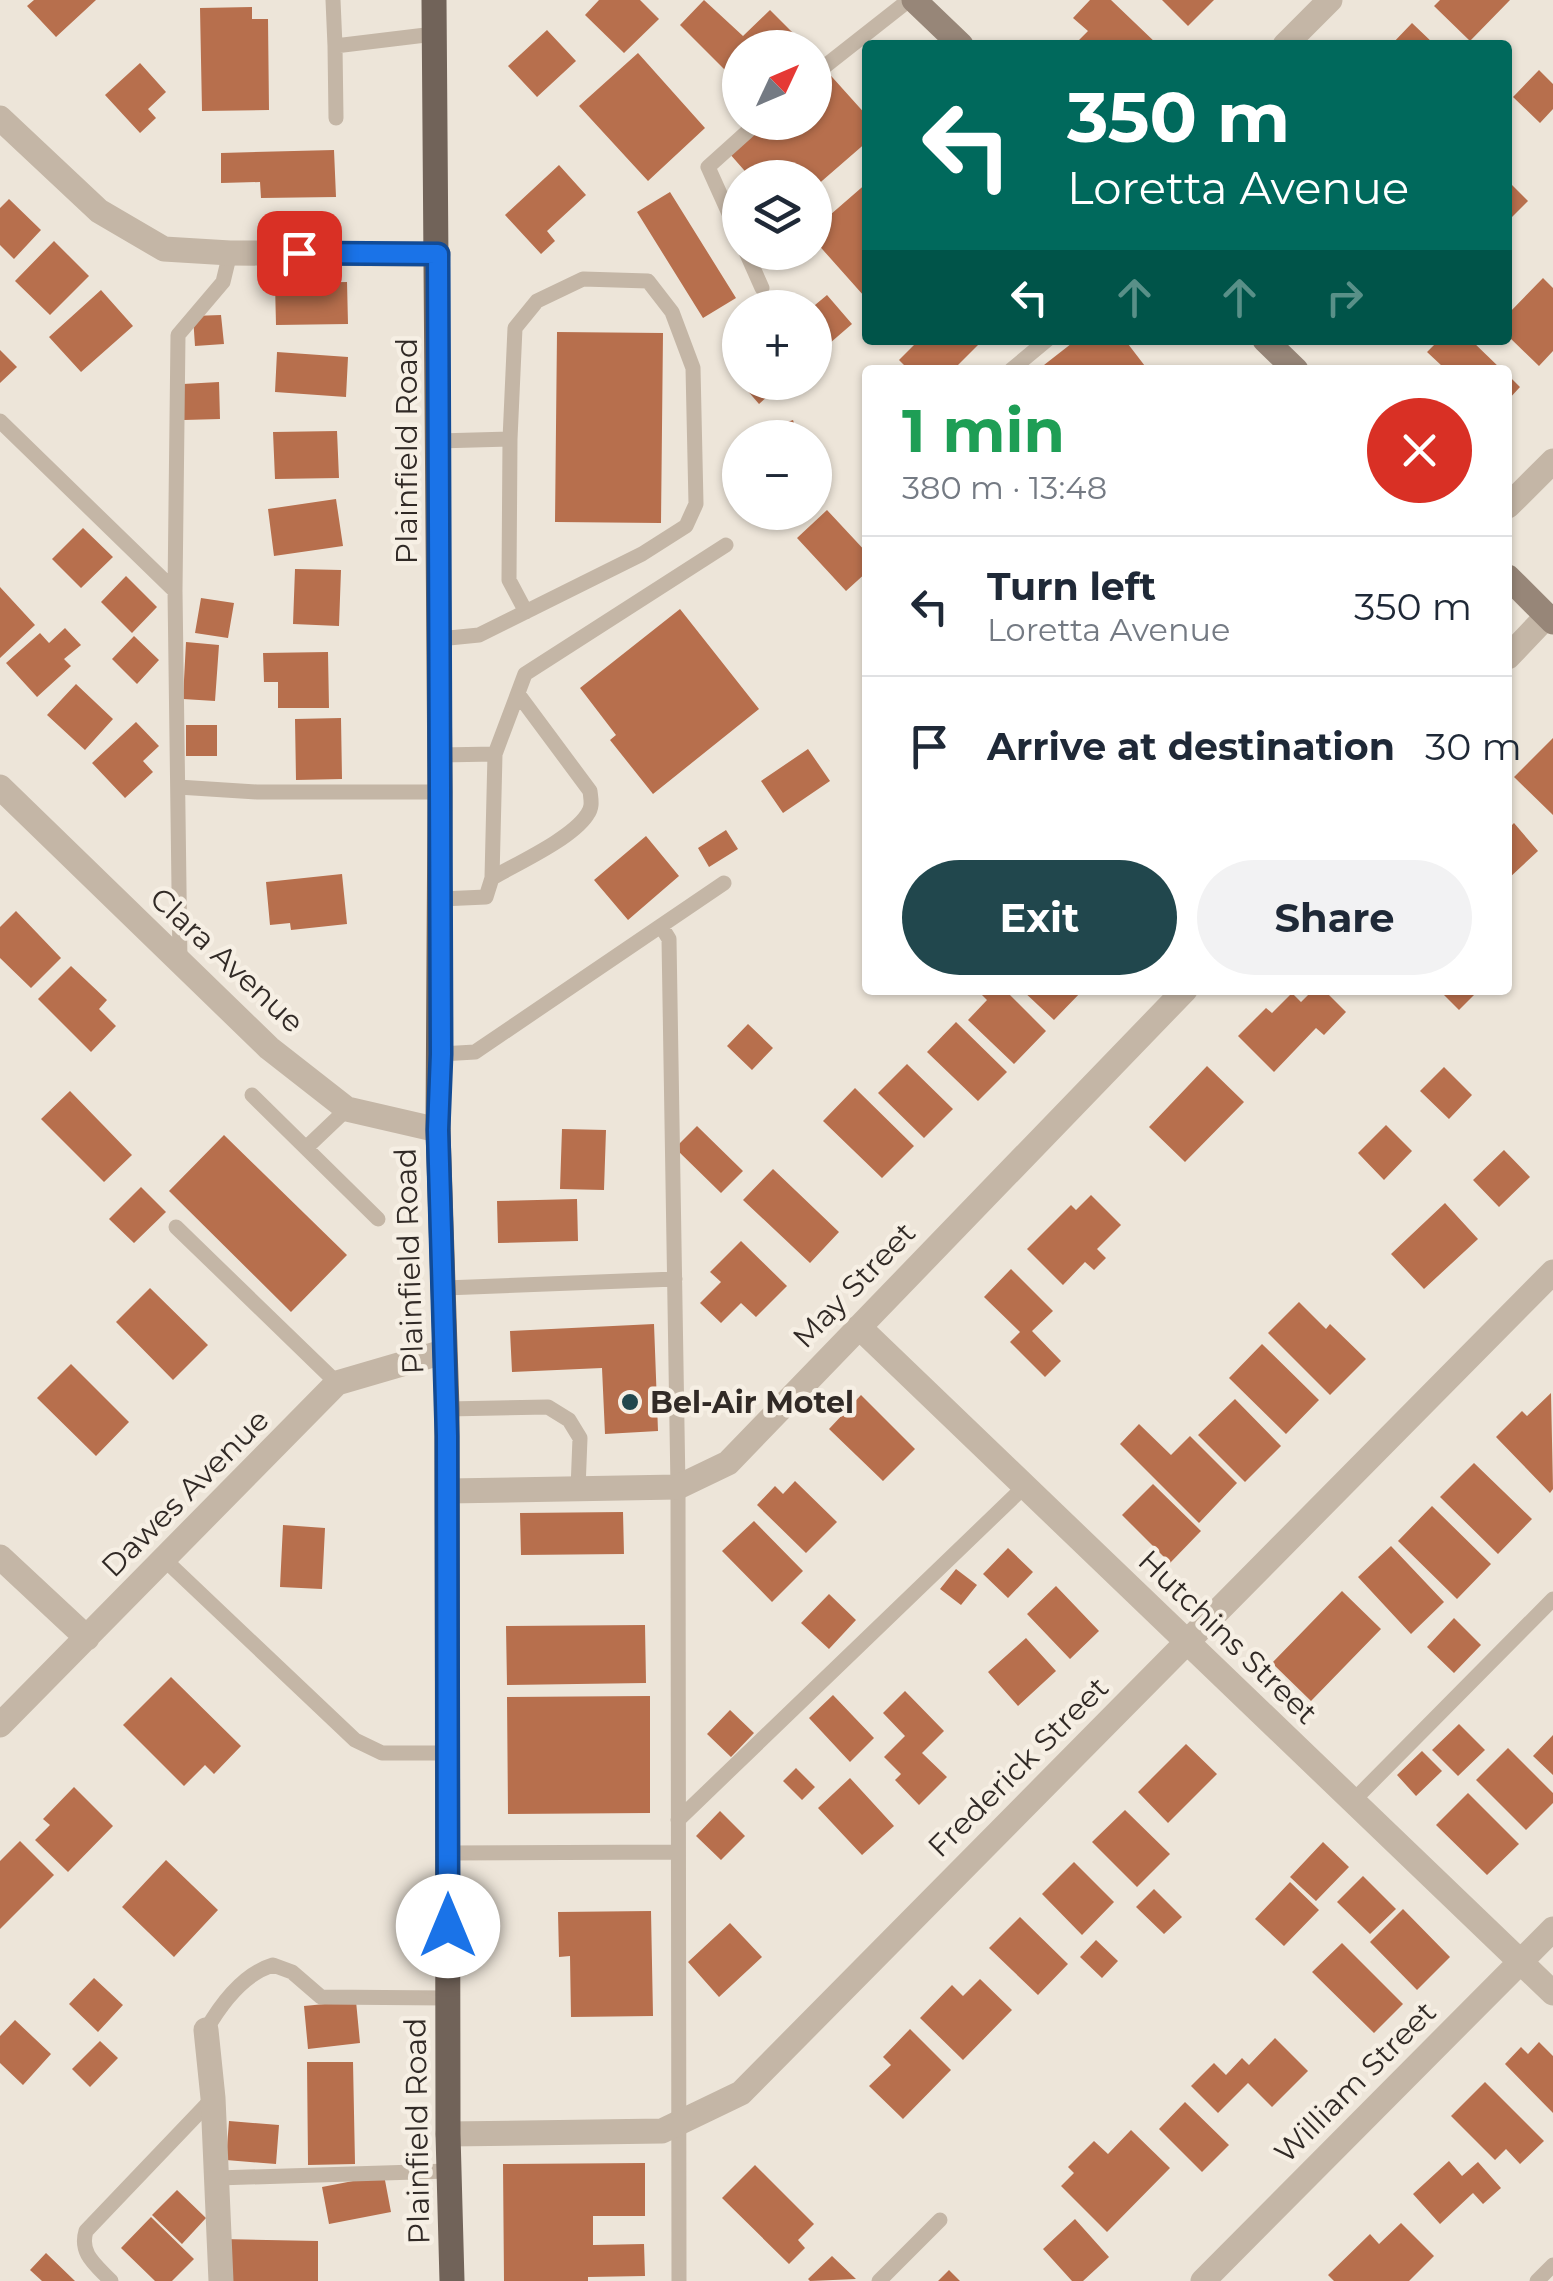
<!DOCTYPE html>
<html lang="en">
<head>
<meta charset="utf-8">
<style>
	:root { --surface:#fff; --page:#f2f2f3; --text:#1f2937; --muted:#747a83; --line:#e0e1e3; --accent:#21474d }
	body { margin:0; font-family:Montserrat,sans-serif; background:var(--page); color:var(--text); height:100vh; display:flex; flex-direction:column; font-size:38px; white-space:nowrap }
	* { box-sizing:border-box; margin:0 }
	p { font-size:32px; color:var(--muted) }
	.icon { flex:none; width:55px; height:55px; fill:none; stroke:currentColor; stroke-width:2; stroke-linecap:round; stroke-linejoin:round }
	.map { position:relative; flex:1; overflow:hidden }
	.drawer { position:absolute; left:862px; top:365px; width:650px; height:630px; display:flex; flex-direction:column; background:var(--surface); border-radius:10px; box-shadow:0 2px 8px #0004 }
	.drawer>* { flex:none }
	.top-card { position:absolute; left:862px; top:40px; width:650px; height:305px; border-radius:10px; box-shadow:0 2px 8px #0004; background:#00695c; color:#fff; overflow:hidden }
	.needle { width:65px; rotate:46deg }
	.buttons { position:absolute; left:722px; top:30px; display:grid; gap:20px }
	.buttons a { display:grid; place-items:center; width:110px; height:110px; border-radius:50%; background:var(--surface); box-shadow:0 2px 8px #0004; font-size:50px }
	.pin { position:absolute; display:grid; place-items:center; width:85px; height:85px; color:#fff; margin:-42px; border-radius:20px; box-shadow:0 5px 15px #0006 }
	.me { position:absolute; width:110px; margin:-55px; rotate:0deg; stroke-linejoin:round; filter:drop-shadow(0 0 8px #0008) }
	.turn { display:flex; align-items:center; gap:35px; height:210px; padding:0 40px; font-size:45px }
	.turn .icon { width:130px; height:130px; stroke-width:2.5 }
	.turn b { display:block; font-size:70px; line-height:85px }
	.lanes { display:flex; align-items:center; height:95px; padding:0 40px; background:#0003; justify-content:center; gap:50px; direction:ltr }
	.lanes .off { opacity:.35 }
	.round { display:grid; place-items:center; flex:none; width:105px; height:105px; border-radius:52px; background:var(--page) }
	.summary { display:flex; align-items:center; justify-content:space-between; height:170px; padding:0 40px }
	h1 { font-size:60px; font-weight:700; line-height:75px; color:#1e9e55 }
	.button { display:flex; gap:20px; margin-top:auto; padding:20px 40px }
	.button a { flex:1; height:115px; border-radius:60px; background:var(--accent); color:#fff; font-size:40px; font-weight:700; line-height:115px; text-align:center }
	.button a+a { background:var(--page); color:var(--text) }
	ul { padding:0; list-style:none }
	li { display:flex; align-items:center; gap:30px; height:140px; padding:0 40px; border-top:2px solid var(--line) }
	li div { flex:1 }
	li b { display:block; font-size:38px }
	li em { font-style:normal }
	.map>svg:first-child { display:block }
	.building { fill:#b76f4d }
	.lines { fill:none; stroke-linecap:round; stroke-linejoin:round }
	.lane { stroke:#c4b6a6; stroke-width:15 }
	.street { stroke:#c4b6a6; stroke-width:25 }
	.secondary { stroke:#978678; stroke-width:25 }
	.primary { stroke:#716359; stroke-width:25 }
	.route-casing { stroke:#114b97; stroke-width:25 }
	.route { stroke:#1a73e8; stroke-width:18 }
	.poi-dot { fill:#21474d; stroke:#f6efe4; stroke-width:4 }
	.labels { text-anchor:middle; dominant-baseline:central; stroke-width:9; stroke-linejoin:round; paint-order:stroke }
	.street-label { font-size:30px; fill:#312a26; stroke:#f6efe4 }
	.poi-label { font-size:30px; font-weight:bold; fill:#312a26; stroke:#f6efe4; text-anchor:start }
</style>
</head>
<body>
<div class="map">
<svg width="1553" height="2281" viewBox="0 0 1553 2281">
	<rect width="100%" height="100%" fill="#ede5d9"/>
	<!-- building -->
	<path class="building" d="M34 0H96L56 37 27 6Z
		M599 0H640L659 19 624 53 585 15Z
		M704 0 743 36 770 10 799 39 790 48H740V85L680 25Z
		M1090 0H1111L1158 45H1085L1079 40 1088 31 1073 18Z
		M1162 0H1214L1188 26Z
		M1440 0H1510L1470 41 1434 6Z
		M252 7V19H268L269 110 202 111 200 8Z
		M1412 23 1435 45H1391Z
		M547 30 576 61 537 97 508 66Z
		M638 53 705 128 648 181 579 106Z
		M140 63 166 92 148 109 156 118 140 133 105 95Z
		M824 68 868 117V141L815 187V178H751L729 153 763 122H815V76Z
		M1539 70 1553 84V109L1540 123 1513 97Z
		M334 150 336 197 261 198 260 182 221 183V153Z
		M559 165 586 195 547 231 555 241 541 254 505 215Z
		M1508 181 1528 201 1508 221Z
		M868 182V293L864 296 815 241V228Z
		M670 192 736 298 703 318 637 212Z
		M9 199 41 230 14 259 0 245V208Z
		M54 241 89 276 50 315 15 281Z
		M1543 278 1553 288V351L1539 366 1508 336V314Z
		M347 282 348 324 276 325 275 283Z
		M101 290 133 326 81 372 49 337Z
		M827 295 852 324 815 356V305Z
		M221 315 224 344 195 346 193 316Z
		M557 332 663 333 661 523 555 522Z
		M919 340H983L953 370H909L899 360Z
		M1076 340H1125L1148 370H1048L1044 365Z
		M1439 340H1471L1502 370H1437L1442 366 1427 352Z
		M0 350 17 367 0 383Z
		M277 352 348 357 346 397 275 392Z
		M1508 375 1520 387 1508 400Z
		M219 382 220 419 184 420 183 384Z
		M740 382H784L759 404Z
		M793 420 799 438H759L757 433Z
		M337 431 339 478 275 479 273 432Z
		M336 499 343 546 274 556 268 509Z
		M827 510 868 554V571L846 591 797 538Z
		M83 528 113 557 81 588 52 559Z
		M295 569 341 570 339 626 293 624Z
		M126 576 157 607 132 633 101 602Z
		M0 587 35 625 0 658Z
		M201 598 234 603 228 638 195 633Z
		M680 609 759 709 653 794 610 740 616 735 580 688Z
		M65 628 81 645 64 659 71 666 37 697 6 663 40 633 49 643Z
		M134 636 159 660 137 684 112 659Z
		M186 642 219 645 215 701 183 699Z
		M328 652 329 708H278V682H264L263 653Z
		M76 684 113 719 85 750 47 715Z
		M341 718 342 779 296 780 295 719Z
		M136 722 159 746 143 761 153 772 125 798 92 763Z
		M186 725H217V756H186Z
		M1553 738V815L1514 777Z
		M808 749 830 781 783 813 761 781Z
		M1514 823 1538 851 1508 879V829Z
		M726 830 738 849 709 867 698 848Z
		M646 836 679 876 628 920 594 880Z
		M342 874 347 924 291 930 290 923 270 925 266 882Z
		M16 911 61 958 31 988 0 958V927Z
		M71 966 107 1000 99 1009 116 1026 91 1052 38 999Z
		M983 990H1005L1046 1031 1014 1064 968 1020 987 1000 980 993Z
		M1022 990H1083L1054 1020Z
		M1313 990H1324L1346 1012 1324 1035 1316 1028 1274 1072 1238 1036 1266 1008 1272 1013 1292 993 1301 1002Z
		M1439 990H1479L1459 1010Z
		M956 1022 1007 1072 978 1101 927 1052Z
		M748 1024 773 1048 752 1070 727 1046Z
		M907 1064 953 1109 924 1138 878 1093Z
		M1207 1066 1244 1102 1185 1162 1149 1127Z
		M1444 1067 1472 1095 1449 1119 1420 1091Z
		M855 1088 914 1146 882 1178 823 1121Z
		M70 1091 132 1155 104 1182 41 1119Z
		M1386 1125 1412 1151 1384 1180 1358 1153Z
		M697 1126 743 1171 721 1193 675 1148Z
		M562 1129 606 1130 604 1190 560 1189Z
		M224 1135 347 1255 291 1312 169 1191Z
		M1504 1150 1530 1177 1499 1207 1473 1180Z
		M773 1169 839 1232 810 1263 743 1200Z
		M141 1187 166 1212 134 1243 109 1219Z
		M1091 1195 1121 1225 1097 1249 1106 1258 1094 1270 1085 1262 1063 1285 1027 1249 1071 1205 1076 1210Z
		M577 1199 578 1241 498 1243 497 1201Z
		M1445 1203 1478 1239 1424 1289 1391 1254Z
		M741 1241 787 1286 756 1317 741 1303 721 1323 700 1303 721 1282 710 1272Z
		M1011 1269 1053 1311 1032 1331 1061 1361 1045 1377 1010 1342 1020 1332 984 1297Z
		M150 1288 208 1345 173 1380 116 1322Z
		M1299 1302 1326 1329 1330 1324 1366 1359 1330 1395 1268 1333Z
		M654 1324 658 1431 605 1434 602 1368 512 1372 510 1331Z
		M1262 1344 1319 1400 1286 1434 1229 1378Z
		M71 1364 129 1422 96 1456 37 1398Z
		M1551 1393 1553 1489 1550 1493 1496 1437 1522 1411 1527 1416Z
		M861 1395 915 1449 883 1481 829 1429Z
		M1235 1399 1281 1446 1245 1482 1198 1435Z
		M1139 1424 1171 1455 1190 1436 1237 1483 1199 1523 1120 1444Z
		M1474 1463 1532 1519 1498 1554 1440 1497Z
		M795 1481 837 1522 806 1553 757 1505 775 1486 783 1494Z
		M1153 1484 1201 1531 1170 1563 1122 1515Z
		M1432 1506 1491 1564 1457 1599 1398 1541Z
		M623 1512 624 1554 521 1555 520 1513Z
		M754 1521 803 1571 772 1602 722 1551Z
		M283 1525 325 1528 322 1589 280 1587Z
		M1391 1546 1444 1602 1411 1634 1358 1577Z
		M1008 1548 1033 1572 1008 1598 983 1574Z
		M956 1569 977 1585 961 1605 940 1589Z
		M1056 1586 1099 1631 1070 1659 1027 1614Z
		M1342 1591 1381 1629 1311 1701 1272 1663Z
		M829 1594 856 1620 829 1649 801 1623Z
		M1454 1618 1481 1645 1454 1673 1427 1647Z
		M645 1625 646 1683 507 1685 506 1626Z
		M1026 1638 1056 1671 1018 1706 988 1672Z
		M171 1677 241 1746 214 1774 205 1765 184 1786 123 1725Z
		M905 1691 944 1731 922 1753 947 1777 919 1805 895 1780 901 1774 884 1757 905 1736 883 1713Z
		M833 1695 874 1738 850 1762 809 1718Z
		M650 1696V1813L508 1814 507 1697Z
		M730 1710 754 1733 731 1757 707 1734Z
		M1459 1724 1485 1750 1458 1776 1432 1750Z
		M1553 1735V1775L1533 1756Z
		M1186 1744 1217 1774 1168 1823 1138 1792Z
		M1508 1748 1553 1793V1803L1526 1830 1476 1780Z
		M1422 1751 1442 1771 1416 1796 1397 1775Z
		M796 1768 815 1787 802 1800 783 1781Z
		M850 1778 894 1826 862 1855 818 1808Z
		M74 1787 113 1826 68 1872 35 1840 50 1825 43 1819Z
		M1468 1793 1519 1844 1487 1875 1436 1825Z
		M1125 1810 1170 1854 1137 1887 1092 1842Z
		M720 1811 745 1836 721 1860 696 1836Z
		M20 1841 54 1875 0 1929V1861Z
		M1323 1842 1349 1867 1316 1901 1290 1877Z
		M166 1860 218 1910 174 1957 122 1907Z
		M1074 1862 1114 1902 1082 1935 1042 1894Z
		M1363 1876 1396 1909 1370 1934 1337 1902Z
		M1290 1882 1319 1910 1284 1946 1255 1919Z
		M1154 1889 1182 1917 1164 1934 1136 1907Z
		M1403 1909 1450 1957 1417 1990 1370 1942Z
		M651 1911 653 2016 571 2017 570 1956 559 1957 558 1912Z
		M1020 1917 1068 1964 1038 1995 989 1948Z
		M730 1923 762 1957 719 1997 688 1962Z
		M1096 1940 1118 1961 1102 1978 1080 1957Z
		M1342 1943 1403 2004 1374 2033 1312 1972Z
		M94 1978 123 2005 98 2032 69 2004Z
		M980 1979 1012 2010 963 2060 920 2018 952 1985 963 1996Z
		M356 2001 360 2043 308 2049 304 2006Z
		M15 2020 51 2054 23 2085 0 2063V2036Z
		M910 2029 951 2070 903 2119 869 2086 891 2065 883 2057Z
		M1275 2038 1308 2071 1272 2107 1248 2083 1218 2113 1191 2086 1214 2063 1226 2075 1242 2058 1249 2065Z
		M100 2041 118 2058 90 2087 72 2069Z
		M1539 2042 1553 2056V2113L1505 2064 1521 2047 1528 2054Z
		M307 2062H353L355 2164 308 2165Z
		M1485 2082 1544 2141 1520 2164 1506 2149 1495 2160 1451 2116Z
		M1185 2102 1229 2145 1202 2172 1159 2129Z
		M229 2121 279 2125 276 2164 226 2160Z
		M1131 2130 1170 2168 1107 2232 1061 2186 1074 2173 1068 2167 1094 2141 1108 2154Z
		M1449 2161 1462 2176 1478 2162 1501 2188 1483 2204 1473 2193 1440 2224 1413 2194Z
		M645 2163V2216H593V2245L644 2244 645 2276 588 2277V2281H504L503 2164Z
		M755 2165 814 2224 798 2240 805 2248 789 2264 722 2198Z
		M384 2175 391 2212 329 2224 322 2187Z
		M177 2190 206 2218 182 2244 152 2215Z
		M151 2217 194 2259 172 2281H155L121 2248Z
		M1075 2219 1109 2257 1083 2281H1072L1043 2249Z
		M1401 2223 1434 2256 1409 2281H1334L1328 2275 1370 2234 1379 2244Z
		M222 2239 318 2241V2281H221Z
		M46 2253 75 2281H42L30 2270Z
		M832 2256 856 2279 810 2281 808 2279Z
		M949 2270 960 2281H938Z"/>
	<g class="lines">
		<!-- lane -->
		<path class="lane" d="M333 0 335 46 434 34
			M335 46 336 118
			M815 74 909 0
			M740 238 708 167 758 122
			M746 252 762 288
			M1011 370 1047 340
			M0 421 175 591 180 962
			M510 439 509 580 526 612
			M438 441 510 439 515 328 537 301 583 279 648 281 672 312 693 368 696 504 686 526 642 554 479 635 439 639
			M175 591 178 335 223 282 230 253
			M440 755 495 754 525 674 726 545
			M178 787 257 792H440
			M492 878C518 863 571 839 587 815 593 807 591 800 590 791L518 694
			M441 899 486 897 492 878 495 754
			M661 926 669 939 678 1487 679 2281
			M441 1054 475 1052 724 883
			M252 1095 378 1219
			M306 1148 347 1109
			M176 1227 337 1383
			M445 1288 675 1279
			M447 1409 548 1407 569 1420 580 1438 578 1489
			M165 1560 355 1740 382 1753H447
			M1353 1801 1553 1599
			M678 1820 1025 1486
			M447 1853 678 1852
			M206 2030C221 2004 243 1974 273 1965L292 1972 321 1997 447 1998
			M217 2178 448 2171
			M111 2281C96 2265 79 2254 86 2231L213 2098
			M879 2281 940 2220
			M1537 2281 1553 2265"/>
		<!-- street -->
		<path class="street" d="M1285 45 1330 0
			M0 118 99 211 164 249 230 253 438 254
			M1508 506 1553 461
			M1508 657 1547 616
			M0 787 269 1048 347 1109 438 1130
			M859 1327 1553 1993
			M448 1491 678 1487 728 1463 1185 990
			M0 1557 87 1638
			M0 1725 337 1383 443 1352
			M206 2030 213 2098 221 2281
			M448 2134 662 2131 741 2093 1553 1272
			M1203 2281 1553 1929"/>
		<!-- secondary -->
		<path class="secondary" d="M914 0 961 45
			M1265 340 1296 370
			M1508 577 1553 622"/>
		<!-- primary -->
		<path class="primary" d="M434 0 440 792 438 1130 447 1409 448 2134 452 2281"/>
	</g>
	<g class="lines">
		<!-- route casing -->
		<g class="route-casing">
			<path id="route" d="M299 253 438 254 441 1054 438 1130 447 1436 448 1926"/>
		</g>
		<!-- route -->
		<use href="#route" class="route"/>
	</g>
	<!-- markers -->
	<circle class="poi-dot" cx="630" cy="1402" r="10"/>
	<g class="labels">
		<!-- street labels -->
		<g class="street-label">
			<text transform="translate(406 451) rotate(-90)">Plainfield Road</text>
			<text transform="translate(227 960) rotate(43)">Clara Avenue</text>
			<text transform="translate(409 1261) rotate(-92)">Plainfield Road</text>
			<text transform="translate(854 1285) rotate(-46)">May Street</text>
			<text transform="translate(185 1493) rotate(-45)">Dawes Avenue</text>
			<text transform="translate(1228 1637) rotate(44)">Hutchins Street</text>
			<text transform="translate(1018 1767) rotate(-45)">Frederick Street</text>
			<text transform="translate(1355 2082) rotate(-45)">William Street</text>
			<text transform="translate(417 2131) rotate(-91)">Plainfield Road</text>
		</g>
		<!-- poi labels -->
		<g class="poi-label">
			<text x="650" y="1402">Bel-Air Motel</text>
		</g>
	</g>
</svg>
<div class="buttons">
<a><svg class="needle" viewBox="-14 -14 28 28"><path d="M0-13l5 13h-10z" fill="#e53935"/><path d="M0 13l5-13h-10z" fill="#747a83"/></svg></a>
<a><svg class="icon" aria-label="layers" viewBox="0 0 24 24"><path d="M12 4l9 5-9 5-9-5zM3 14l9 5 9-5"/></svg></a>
<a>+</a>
<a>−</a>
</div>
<div class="pin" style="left:299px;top:253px;background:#d93025"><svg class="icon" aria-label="arrive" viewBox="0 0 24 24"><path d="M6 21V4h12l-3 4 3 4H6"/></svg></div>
<svg class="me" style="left:448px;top:1926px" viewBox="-20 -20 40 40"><circle r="19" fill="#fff"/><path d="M0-13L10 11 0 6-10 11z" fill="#1a73e8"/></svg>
<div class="top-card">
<div class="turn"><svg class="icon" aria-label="left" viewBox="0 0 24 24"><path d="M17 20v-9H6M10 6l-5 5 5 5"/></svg><div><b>350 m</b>Loretta Avenue</div></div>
<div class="lanes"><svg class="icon" aria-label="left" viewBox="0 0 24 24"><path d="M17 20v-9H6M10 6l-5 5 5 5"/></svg><svg class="icon off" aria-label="ahead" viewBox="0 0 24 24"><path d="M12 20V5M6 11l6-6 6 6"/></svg><svg class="icon off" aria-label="ahead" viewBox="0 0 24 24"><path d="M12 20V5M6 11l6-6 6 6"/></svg><svg class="icon off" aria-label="right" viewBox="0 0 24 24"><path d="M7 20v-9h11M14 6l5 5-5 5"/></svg></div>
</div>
<section class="drawer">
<div class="summary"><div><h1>1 min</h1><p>380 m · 13:48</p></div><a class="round" style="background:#d93025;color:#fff"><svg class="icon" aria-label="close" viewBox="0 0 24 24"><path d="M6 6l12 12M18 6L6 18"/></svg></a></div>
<ul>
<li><svg class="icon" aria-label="left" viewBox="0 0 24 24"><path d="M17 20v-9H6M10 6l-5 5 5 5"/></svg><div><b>Turn left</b><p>Loretta Avenue</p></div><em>350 m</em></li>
<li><svg class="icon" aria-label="arrive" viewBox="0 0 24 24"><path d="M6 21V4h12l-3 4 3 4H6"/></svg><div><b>Arrive at destination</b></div><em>30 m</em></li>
</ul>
<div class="button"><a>Exit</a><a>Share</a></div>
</section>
</div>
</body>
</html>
